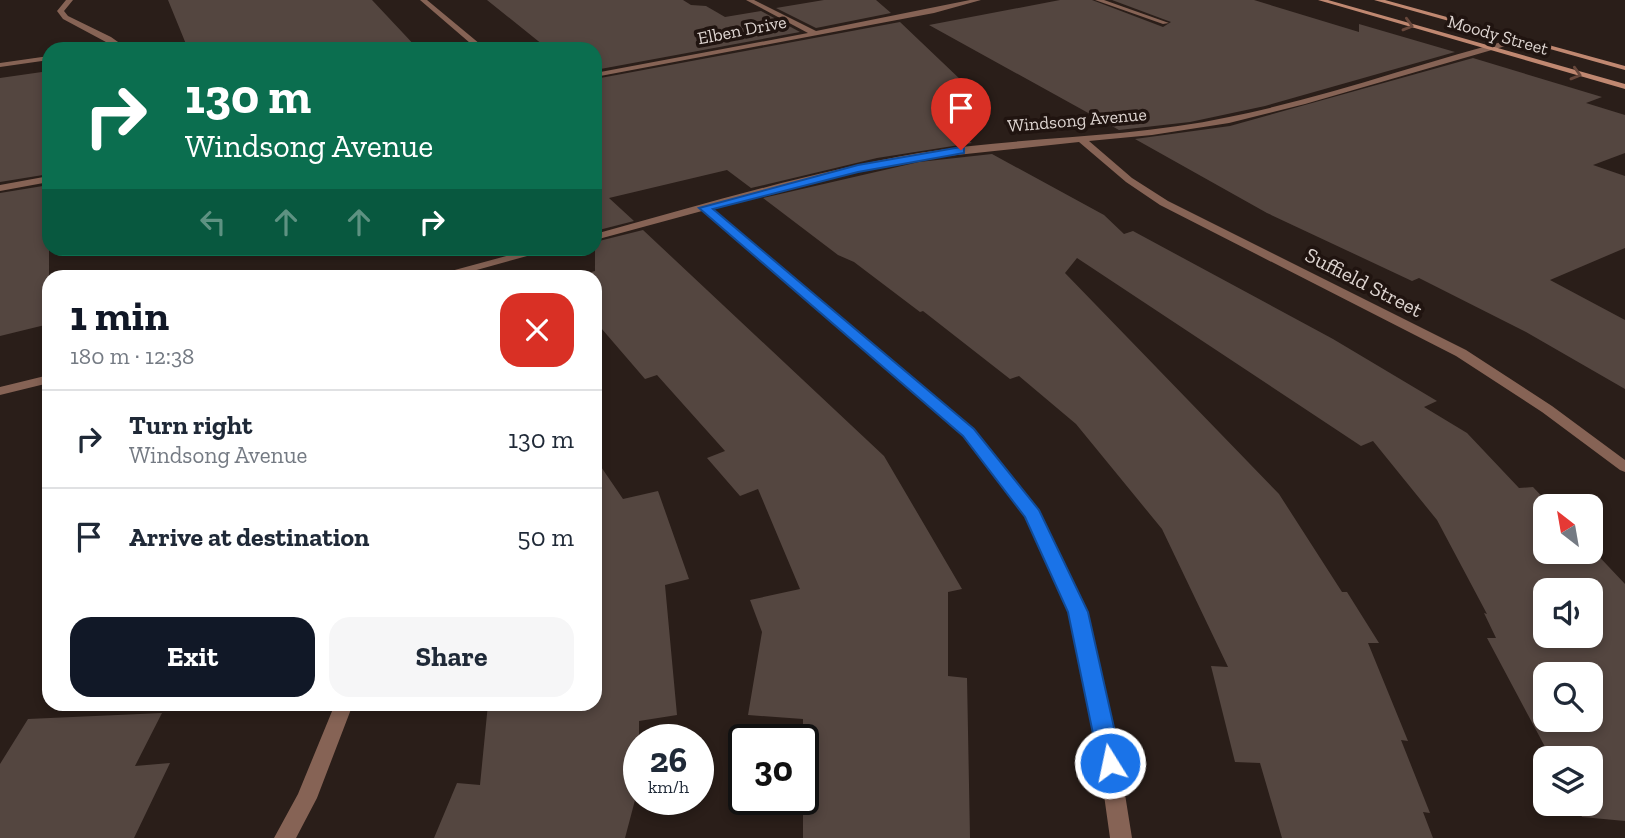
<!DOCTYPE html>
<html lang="en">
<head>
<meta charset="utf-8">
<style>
	:root { --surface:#fff; --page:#f6f6f7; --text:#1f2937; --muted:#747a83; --line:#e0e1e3; --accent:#111827 }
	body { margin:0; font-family:"Zilla Slab",serif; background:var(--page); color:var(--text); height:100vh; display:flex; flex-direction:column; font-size:26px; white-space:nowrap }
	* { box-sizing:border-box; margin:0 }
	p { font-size:23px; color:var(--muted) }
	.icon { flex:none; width:38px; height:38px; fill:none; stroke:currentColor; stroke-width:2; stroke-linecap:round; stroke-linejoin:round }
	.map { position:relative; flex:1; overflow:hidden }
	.sheet { position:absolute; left:42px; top:270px; width:560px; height:441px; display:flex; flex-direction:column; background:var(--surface); border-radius:21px; box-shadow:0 4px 10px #0003 }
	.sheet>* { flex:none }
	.top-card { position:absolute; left:42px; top:42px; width:560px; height:214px; border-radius:21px; box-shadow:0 4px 10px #0003; background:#0b6e4f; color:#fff; overflow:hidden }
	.needle { width:46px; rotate:329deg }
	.controls { position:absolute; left:1533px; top:494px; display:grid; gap:14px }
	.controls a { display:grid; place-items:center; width:70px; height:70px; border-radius:14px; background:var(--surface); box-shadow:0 4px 10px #0003; font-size:35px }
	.speed { position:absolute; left:623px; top:724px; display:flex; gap:14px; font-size:35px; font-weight:700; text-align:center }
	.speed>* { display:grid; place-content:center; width:91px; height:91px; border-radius:50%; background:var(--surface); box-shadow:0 4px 10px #0003; line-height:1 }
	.speed small { font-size:18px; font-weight:400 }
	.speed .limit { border:4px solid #111; border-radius:10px; background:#fff; color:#111 }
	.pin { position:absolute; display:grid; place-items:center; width:60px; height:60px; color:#fff; margin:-72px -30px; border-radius:50% 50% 50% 0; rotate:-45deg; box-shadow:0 0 7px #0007 }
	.pin .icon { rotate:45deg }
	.me { position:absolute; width:77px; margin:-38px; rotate:350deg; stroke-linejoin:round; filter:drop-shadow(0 0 5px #0008) }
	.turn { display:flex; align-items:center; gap:24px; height:147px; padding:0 28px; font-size:32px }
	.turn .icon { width:91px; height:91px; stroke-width:2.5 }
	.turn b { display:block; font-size:49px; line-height:60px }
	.lanes { display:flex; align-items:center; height:66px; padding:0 28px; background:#0003; justify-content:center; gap:35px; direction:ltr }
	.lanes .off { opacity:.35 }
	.round { display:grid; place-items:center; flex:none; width:74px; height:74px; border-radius:21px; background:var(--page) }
	.headline { display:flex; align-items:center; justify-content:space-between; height:119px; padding:0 28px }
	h1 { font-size:42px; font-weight:700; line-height:52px; color:var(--accent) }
	.button { display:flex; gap:14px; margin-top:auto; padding:14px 28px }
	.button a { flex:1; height:80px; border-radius:21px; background:var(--accent); color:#fff; font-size:28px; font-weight:700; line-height:80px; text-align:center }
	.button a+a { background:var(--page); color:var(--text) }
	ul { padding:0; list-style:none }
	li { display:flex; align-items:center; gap:21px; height:98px; padding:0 28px; border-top:2px solid var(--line) }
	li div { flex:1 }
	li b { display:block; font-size:26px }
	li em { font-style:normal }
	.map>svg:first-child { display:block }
	.building { fill:#544640; fill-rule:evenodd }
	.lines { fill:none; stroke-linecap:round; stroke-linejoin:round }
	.minor { fill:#866355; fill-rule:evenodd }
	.secondary { fill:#c08871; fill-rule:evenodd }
	.oneway { stroke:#68483c }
	.route { fill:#1a73e8; stroke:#114b97; stroke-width:2 }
	.labels { text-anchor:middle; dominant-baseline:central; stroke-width:7; stroke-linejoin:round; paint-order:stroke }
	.far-street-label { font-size:18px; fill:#ddd4d0; stroke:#201410 }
	.street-label { font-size:21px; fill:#ddd4d0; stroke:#201410 }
</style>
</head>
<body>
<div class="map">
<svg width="1625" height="838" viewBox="0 0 1625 838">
	<rect width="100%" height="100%" fill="#2a1e19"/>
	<!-- building -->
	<path class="building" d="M168 0H372L418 49H188Z
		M487 0H683L691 5 706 6 725 17 761 11 800 32 595 70V49H548Z
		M824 0H876L891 13 816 28 776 8Z
		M1060 0H1092L1163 27 1171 22 1112 0H1254L1359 32V24L1455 52 1265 106 1190 122 1119 130 929 25Z
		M900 22 963 82 941 126 972 143 877 158 751 188 727 170 609 198 634 221 595 231V79Z
		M1473 58 1602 97 1586 103 1625 115V153L1593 165 1625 176V248L1550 280 1625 320V389L1526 332 1419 278 1412 281 1267 213 1135 139 1230 126Z
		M49 71V174L0 182V78Z
		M992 154 1104 215 1124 234 1133 231 1333 339 1437 401 1424 407 1467 433 1519 488 1533 487 1551 506H1545V551H1591V548L1625 584V821L1582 817 1575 803H1591V758H1551L1487 638H1496L1484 613 1487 614 1437 520 1373 441 1361 446 1077 258 1065 273 1279 494 1342 592H1347L1379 643H1368L1408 741 1401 740 1430 813 1423 812 1433 838H1282L1260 763 1235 762 1211 666 1228 667 1162 529 1076 424 1019 376 1010 379 923 311 920 312 854 262 838 255 763 198 919 162ZM1545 590H1591V635H1545ZM1545 674H1591V719H1545Z
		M49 185V324L0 336V193Z
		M643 230 884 456 962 589 948 592V676L967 678 970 838H803V719L748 715 762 632 750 600 800 589 758 489 740 496 707 458 725 451 657 375 645 379 595 321V276H577L595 271V242Z
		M595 458 623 499 658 491 689 579 665 585 677 715 639 721V785L625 838H434L457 783 480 785 488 704H595Z
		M162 713 135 766 170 763 134 838H0V764L28 719Z"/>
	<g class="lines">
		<!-- minor -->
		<path class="minor" d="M66 0H73L64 11 68 16 111 37 128 49H119L63 19 57 11Z
			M420 0H427L486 49H477Z
			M746 0H754L816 31 970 0H981L934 13 595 77V73L808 33Z
			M1095 0H1104L1169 23 1163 24Z
			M1520 37H1523V41L1305 104 1229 123 1152 135 1089 141 1132 178 1168 201 1466 350 1552 406 1625 460V472L1620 470 1542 412 1456 356 1160 205 1126 182 1079 142 919 159 837 176 712 208 973 429 1039 510 1087 612 1116 738 1132 838H1110L1096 738 1069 612 1026 516 963 435 702 211 595 240V234C702 205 809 172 919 153 1022 136 1127 139 1229 117 1328 97 1423 62 1520 37Z
			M49 56V60L0 67V63Z
			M49 176V182L0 191V185Z
			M536 248H556L455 276H438L440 274Z
			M49 375V383L0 395V387Z
			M335 704H353L317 798 296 838H274L298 794Z"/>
		<!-- secondary -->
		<path class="secondary" d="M1318 0H1328L1625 84V89Z
			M1374 0H1385L1625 66V70Z"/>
	</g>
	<!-- one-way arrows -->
	<defs><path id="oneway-chevron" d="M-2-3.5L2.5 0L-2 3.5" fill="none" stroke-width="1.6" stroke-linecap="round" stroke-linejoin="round" transform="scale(1.75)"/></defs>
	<g class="oneway">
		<use href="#oneway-chevron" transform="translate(1408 25) rotate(16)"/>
		<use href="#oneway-chevron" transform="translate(1576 74) rotate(16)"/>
	</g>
	<!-- route -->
	<path class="route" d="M961 147 964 148V153L858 172 713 209 974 429 1039 510 1088 612 1122 763 1118 770 1110 773 1102 770 1099 763 1068 612 1025 517 963 436 699 208 858 165Z"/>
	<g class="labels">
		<!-- far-street labels -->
		<g class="far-street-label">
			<text transform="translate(742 30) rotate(-11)">Elben Drive</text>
			<text transform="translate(1498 35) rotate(16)">Moody Street</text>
			<text transform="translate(1077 120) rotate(-5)">Windsong Avenue</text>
		</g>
		<!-- street labels -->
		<g class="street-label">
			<text transform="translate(1364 282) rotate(27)">Suffield Street</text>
		</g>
	</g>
</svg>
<div class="controls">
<a><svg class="needle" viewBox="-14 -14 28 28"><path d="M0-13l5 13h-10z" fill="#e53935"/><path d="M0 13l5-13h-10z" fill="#747a83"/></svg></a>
<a><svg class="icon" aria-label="sound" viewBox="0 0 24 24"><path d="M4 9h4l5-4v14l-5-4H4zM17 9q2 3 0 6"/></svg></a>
<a><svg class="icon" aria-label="search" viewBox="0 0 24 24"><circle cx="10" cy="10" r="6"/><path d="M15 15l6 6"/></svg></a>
<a><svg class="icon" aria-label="layers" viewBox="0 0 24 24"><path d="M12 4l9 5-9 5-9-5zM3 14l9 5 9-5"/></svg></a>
</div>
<div class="speed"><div>26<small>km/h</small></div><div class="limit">30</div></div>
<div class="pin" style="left:961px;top:150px;background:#d93025"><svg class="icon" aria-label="arrive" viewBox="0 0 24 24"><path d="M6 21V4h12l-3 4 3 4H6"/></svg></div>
<svg class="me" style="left:1110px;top:763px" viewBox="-20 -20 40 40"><circle r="17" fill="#1a73e8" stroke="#fff" stroke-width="3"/><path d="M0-11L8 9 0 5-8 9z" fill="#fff"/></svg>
<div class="top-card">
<div class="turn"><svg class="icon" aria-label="right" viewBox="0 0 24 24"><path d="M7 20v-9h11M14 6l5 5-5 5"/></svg><div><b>130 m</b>Windsong Avenue</div></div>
<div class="lanes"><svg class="icon off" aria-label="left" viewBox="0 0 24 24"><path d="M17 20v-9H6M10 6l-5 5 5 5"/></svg><svg class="icon off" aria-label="ahead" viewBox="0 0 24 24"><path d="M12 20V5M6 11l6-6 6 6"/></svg><svg class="icon off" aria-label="ahead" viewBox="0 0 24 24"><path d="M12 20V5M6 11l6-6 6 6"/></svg><svg class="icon" aria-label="right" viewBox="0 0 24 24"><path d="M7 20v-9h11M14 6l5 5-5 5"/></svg></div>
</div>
<section class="sheet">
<div class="headline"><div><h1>1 min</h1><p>180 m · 12:38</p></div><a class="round" style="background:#d93025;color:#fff"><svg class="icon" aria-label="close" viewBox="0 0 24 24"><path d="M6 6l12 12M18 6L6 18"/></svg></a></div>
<ul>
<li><svg class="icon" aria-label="right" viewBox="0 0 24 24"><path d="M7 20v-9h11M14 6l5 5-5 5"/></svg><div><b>Turn right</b><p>Windsong Avenue</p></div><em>130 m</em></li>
<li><svg class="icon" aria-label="arrive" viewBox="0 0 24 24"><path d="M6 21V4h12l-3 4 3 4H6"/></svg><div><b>Arrive at destination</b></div><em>50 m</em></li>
</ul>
<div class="button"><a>Exit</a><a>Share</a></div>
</section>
</div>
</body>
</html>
